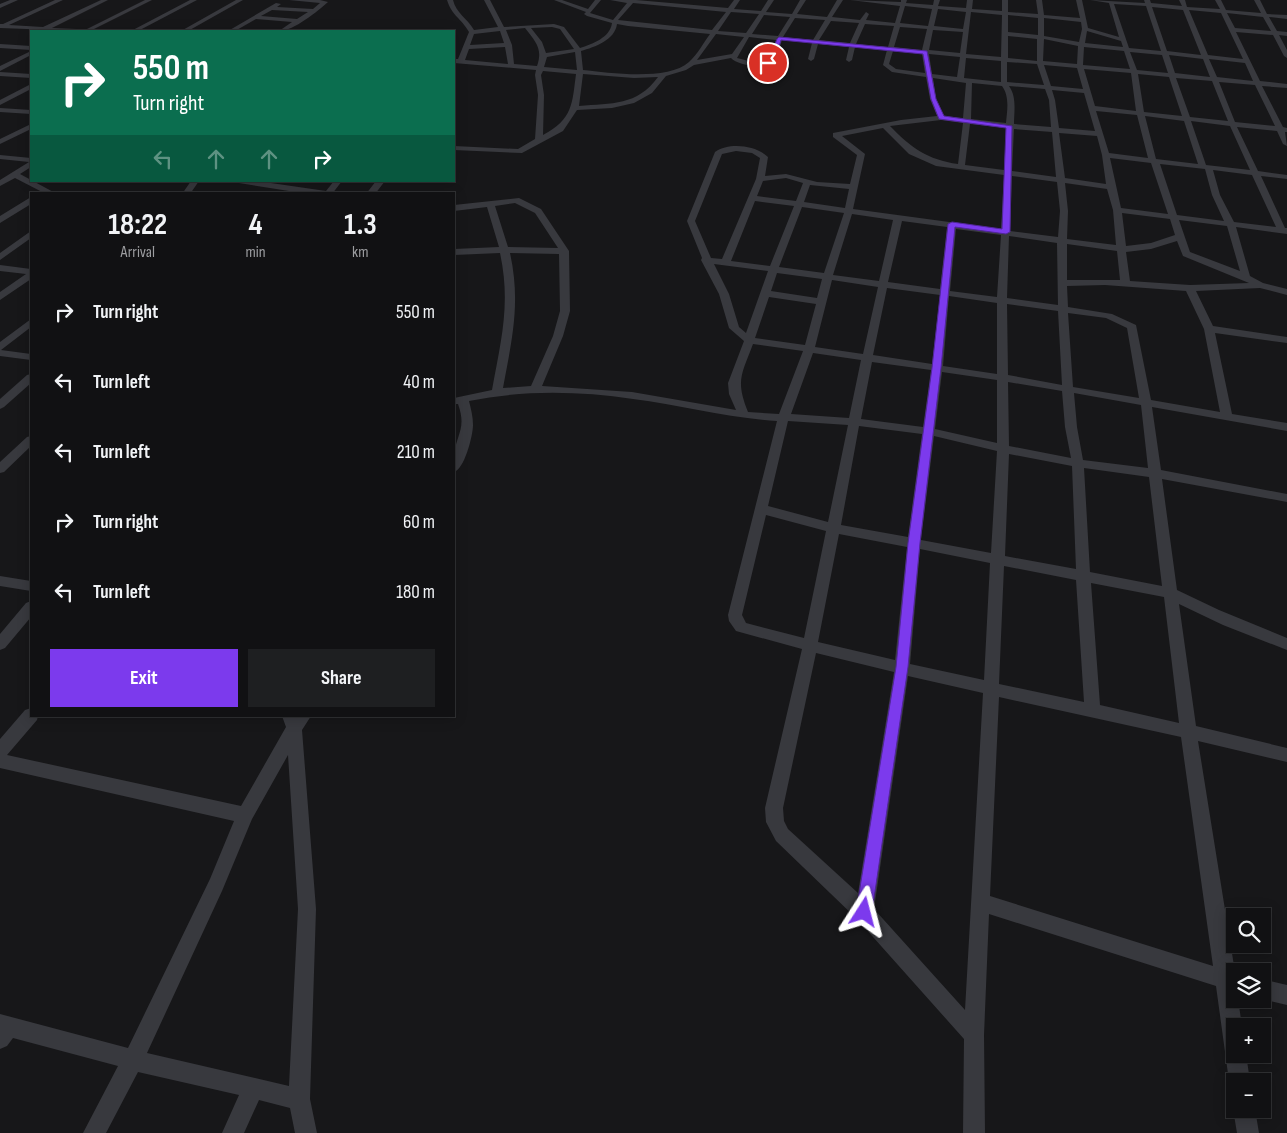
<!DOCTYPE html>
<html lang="en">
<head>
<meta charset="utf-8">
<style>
	:root { --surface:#111113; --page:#1e1f21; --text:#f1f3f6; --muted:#9c9da0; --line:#303133; --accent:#7c3aed }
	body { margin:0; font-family:"Sofia Sans Condensed",sans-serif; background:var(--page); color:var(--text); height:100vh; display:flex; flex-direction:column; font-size:19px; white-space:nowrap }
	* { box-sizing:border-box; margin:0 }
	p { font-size:16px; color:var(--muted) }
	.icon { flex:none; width:28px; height:28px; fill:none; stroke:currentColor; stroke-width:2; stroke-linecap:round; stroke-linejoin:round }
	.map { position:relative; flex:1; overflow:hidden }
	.panel { position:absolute; left:30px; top:192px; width:425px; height:525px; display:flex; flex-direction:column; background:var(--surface); border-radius:0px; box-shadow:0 2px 12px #0003,0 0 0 1px var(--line) }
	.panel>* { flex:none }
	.guide { position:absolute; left:30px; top:30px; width:425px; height:152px; border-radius:0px; box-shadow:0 2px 12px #0003,0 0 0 1px var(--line); background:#0b6e4f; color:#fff; overflow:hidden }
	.fabs { position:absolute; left:1226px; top:908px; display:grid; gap:10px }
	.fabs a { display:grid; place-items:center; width:45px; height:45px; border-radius:0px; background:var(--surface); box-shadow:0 2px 12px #0003,0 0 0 1px var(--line); font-size:25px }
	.pin { position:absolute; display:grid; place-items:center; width:42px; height:42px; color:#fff; margin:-21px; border:2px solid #fff; border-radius:50%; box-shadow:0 1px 5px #0007 }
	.me { position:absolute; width:55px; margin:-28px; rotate:9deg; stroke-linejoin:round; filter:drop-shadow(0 0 4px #0008) }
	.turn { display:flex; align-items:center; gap:18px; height:105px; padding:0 20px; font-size:22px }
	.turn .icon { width:65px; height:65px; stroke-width:2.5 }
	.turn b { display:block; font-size:35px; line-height:42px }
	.lanes { display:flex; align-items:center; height:48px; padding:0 20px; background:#0003; justify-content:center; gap:25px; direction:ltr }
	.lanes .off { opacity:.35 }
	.eta { display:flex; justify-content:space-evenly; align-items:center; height:85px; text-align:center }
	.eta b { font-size:30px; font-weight:700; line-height:35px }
	.primary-button { display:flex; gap:10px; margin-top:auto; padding:10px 20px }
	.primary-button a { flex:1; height:58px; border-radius:0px; background:var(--accent); color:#fff; font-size:20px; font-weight:700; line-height:58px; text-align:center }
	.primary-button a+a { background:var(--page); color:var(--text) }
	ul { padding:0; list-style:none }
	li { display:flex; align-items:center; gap:15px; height:70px; padding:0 20px }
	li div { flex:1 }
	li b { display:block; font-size:19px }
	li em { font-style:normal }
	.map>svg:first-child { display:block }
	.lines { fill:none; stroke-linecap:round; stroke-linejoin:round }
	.minor { fill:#38393e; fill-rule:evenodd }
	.route { fill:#7c3aed; stroke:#51269a }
</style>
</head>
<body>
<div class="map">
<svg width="1287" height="1133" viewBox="0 0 1287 1133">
	<rect width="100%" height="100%" fill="#171719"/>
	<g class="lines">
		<!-- minor -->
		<path class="minor" d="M10 0H18L0 8V4Z
			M55 0H63L9 25 43 27 101 0H108L52 28 77 29 80 31 0 28V24H3Z
			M145 0H152L90 31H83Z
			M190 0H197L138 31H131Z
			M236 0H243L188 31H181Z
			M289 0H320L328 2C318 11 292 32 279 31L292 22 256 19 235 31H228L276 3 281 4 277 7 313 9 320 3ZM272 10 308 12 297 19 261 16Z
			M447 0H453C456 13 467 18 474 30L498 27 484 0H490L504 27 554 24 564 27 580 48C592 44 610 38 612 23L587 16 584 14 586 12 554 0H562L588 9 595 0H601L590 13 613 20 627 3 610 0H636L728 8 734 0H740L734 9 761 11 768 0H774L766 12 792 14 800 0H806L797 14 827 17 837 0H843L832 17 860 20 866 12 869 14 866 20 895 23 900 6 850 0 901 2V0H907L906 3 933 5 934 0H940L938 6 966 8 967 0H973L972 9 1002 11V0H1008V12L1038 14 1036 0H1042L1044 15 1080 18 1076 0H1082L1088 28 1119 37 1109 3 1090 0 1145 3 1144 0H1150L1151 3 1182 6 1179 0H1185L1187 7 1220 9 1215 0H1221L1226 10 1261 13 1254 0H1260L1267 14 1287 15V19L1269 17 1277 31 1287 32V36L1279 35 1287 50V58L1284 56 1273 35 1236 32 1260 81 1287 84V88L1262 86 1283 127 1287 128V132H1285L1287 146 1283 144 1277 131 1237 127 1258 171 1287 175V179L1261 176 1285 228H1287V234L1236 227 1250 276 1263 283 1287 289V295L1260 288 1196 291 1213 326 1287 337V343L1215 333 1232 414 1287 423V431L1152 407 1161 470 1287 494V502L1162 479 1177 590 1219 610 1287 638V650L1223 625 1179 604 1196 726 1287 748V762L1198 741 1235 972V999H1238L1242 1026H1235V1054H1246L1250 1081H1235V1090L1233 1088 1229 1081 1216 986 989 914 984 1035 985 1133H963L964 1039 857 919 776 841 766 822 765 808 802 649 736 631 729 621 728 615 777 421C728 418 681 405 633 399 578 391 523 390 469 401 471 409 473 417 473 425 473 436 464 470 454 472 454 467 453 461 454 456 456 434 467 429 458 404H454V398L492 390C501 340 511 304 500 253L454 255V249L499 247 487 207 454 211V205L519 198 541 209 569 251 570 311 563 336 542 386 632 392 736 410 729 394 728 383 744 341 729 328 719 294 701 260 702 258 687 221 715 152C729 142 756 145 768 157L765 176 786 174 817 182 850 184 857 155 833 137V133L901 120 937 116 930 99 926 77 892 72 883 65 887 50 855 47 852 60 849 62 846 60 849 47 818 44 814 59 811 61 808 59 812 43 782 40C780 46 779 54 775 60 769 70 738 66 731 58L694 65 686 70 666 76 652 93 634 103 612 108 577 110 563 131 522 153 454 150V146L518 149 535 139 538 95 535 75 536 70 454 63V59H458L469 32C461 18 452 16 447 0ZM633 3 726 12 712 30 618 20ZM1114 4 1146 6 1161 51 1129 48ZM905 6 932 9 928 26 900 23ZM1152 7 1183 10 1201 55 1167 51ZM938 9 966 12 963 29 934 26ZM1189 10 1221 13 1243 59 1208 55ZM731 12 759 14 746 33 718 31ZM971 12 1002 15 1001 57 966 54ZM1227 13 1263 17 1271 31 1235 28ZM764 15 790 17 778 36 752 34ZM1008 15 1038 18V35L1008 32ZM795 18 825 20 813 40 783 37ZM1044 18 1081 22 1082 29 1079 42 1044 36ZM831 21 859 23 850 43 819 40ZM617 24 628 26 710 34C704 42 697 55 689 62 668 81 610 73 583 70L581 51C595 47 615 40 617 24ZM865 24 894 26 888 47 856 44ZM552 27 560 29 574 49 546 53 542 42 531 28ZM900 27 927 29 922 50 894 47ZM525 28C536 42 543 49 537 66L514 64 512 45 506 30ZM933 30 963 32 960 53 929 50ZM500 31 504 43 470 45 474 34ZM1087 31 1121 41 1123 47 1085 43ZM716 34 744 37 732 54 697 60ZM1008 36 1037 39V61L1008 58ZM749 37 776 40 769 59 753 62 737 58ZM1044 39 1078 46 1077 64 1043 61ZM505 47 508 64 465 60 469 49ZM1084 47 1124 51 1130 69 1083 65ZM893 51 922 54 925 73 896 69 889 64ZM575 52 577 70 544 67 547 57ZM1130 52 1162 55 1168 73 1137 70ZM929 54 960 57 957 77 932 74ZM1169 55 1203 59 1210 77 1175 73ZM966 58 1001 61V82L964 78ZM1209 59 1245 63 1253 81 1217 77ZM1007 62 1037 64 1044 85 1007 82ZM1044 65 1077 68 1083 89 1051 86ZM1084 69 1131 73 1136 111 1095 106ZM543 71 576 74C572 104 573 119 543 135L544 95 541 75ZM583 74 634 78 658 77C637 106 612 103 579 106ZM1138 74 1169 77 1182 116 1144 112ZM933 78 966 83 963 118 944 116 936 99ZM1176 78 1212 81 1228 121 1190 117ZM1219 82 1255 85 1275 126 1235 122ZM972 83 1002 86C1010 97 1007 111 1006 123L971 119ZM1009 86 1045 89 1049 100 1051 127 1014 124C1014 112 1017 97 1009 86ZM1052 90 1084 93 1095 131 1059 128 1055 100ZM1096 111 1137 115 1148 158 1109 153ZM1145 116 1184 121 1198 164 1156 159ZM941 120 963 123 958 164C928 160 910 147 890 126ZM1191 121 1230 126 1250 170 1206 165ZM970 124 1006 128 1004 170 965 165ZM883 128 909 154 936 166 1004 175 1001 229 853 209 865 154 842 136ZM1014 129 1052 132 1056 177 1012 171ZM1059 133 1097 136 1102 155 1106 184 1065 178ZM736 151 752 153 760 158 756 179 722 259 711 258 695 221 722 154ZM1110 158 1151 163 1168 214 1121 208ZM1160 164 1205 169 1212 195 1224 221 1177 215ZM1213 170 1252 175 1276 227 1234 222 1220 195ZM1012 176 1057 182 1060 211 1058 237 1010 231ZM786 178 803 183 796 201 757 196 763 181ZM1065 183 1107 189 1113 210 1116 245 1067 239 1068 211ZM810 185 849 189 845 208 804 202ZM755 201 794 206 770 266 731 261ZM515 203 535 213 558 248 508 247 495 206ZM802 207 844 213 824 273 779 267ZM1122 213 1170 219 1175 235 1151 243 1126 246ZM852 214 893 220 879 281 833 275ZM1179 220 1227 226 1240 271 1190 252ZM902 221 947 227 940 289 888 282ZM956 229 1001 235 997 297 950 291ZM1009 236 1057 243 1058 305 1007 298ZM1177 241 1183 256 1249 283 1190 285 1130 281 1126 252 1151 249ZM1067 244 1117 251 1120 280H1067ZM510 253 559 254 560 311 553 336 531 386 503 388C512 339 521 303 510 253ZM714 264 768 271 746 333 739 327 729 294ZM777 273 822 279 817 298 771 291ZM832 280 878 287 863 354 815 347ZM1105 285 1186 291 1204 329 1220 412 1151 400 1136 325 1112 314 1068 307 1067 286ZM887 288 940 295 932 364 873 355ZM949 296 997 303V374L943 366ZM769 297 816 304 805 345 755 338ZM1007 304 1058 311 1062 385 1008 375ZM1068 313 1106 318 1127 328 1139 398 1073 387ZM753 344 803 351 779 414 748 412C735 380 742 374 753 344ZM813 353 861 360 849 418 791 414ZM872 362 931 370 923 427 861 419ZM942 372 997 380V443L935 429ZM1008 382 1062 391 1065 427 1071 458 1009 446ZM1074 393 1141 405 1148 468 1083 460 1077 427ZM788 421 848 425 828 522 768 506ZM859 426 922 434 908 537 841 525ZM934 436 997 451 991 553 921 540ZM1009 454 1072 466 1076 569 1005 556ZM1084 468 1149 477 1162 586 1090 572ZM766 515 826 531 804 638 746 623 742 615ZM839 534 907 547 895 660 818 642ZM920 549 990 563 984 680 910 664ZM1004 566 1076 580 1084 702 999 684ZM1091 583 1164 597 1179 723 1100 705ZM816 653 894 672 858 893 788 829 784 821 783 808ZM908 676 983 693 965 1010 874 909ZM999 697 1181 737 1213 966 990 896Z
			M0 44 31 46V50L0 48Z
			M31 51V55L0 71V66Z
			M0 72 31 74V78L0 76Z
			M31 84V89L0 105V100Z
			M0 108 31 110V114L0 112Z
			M31 124V129L0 144V139Z
			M0 155 31 158V167L20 174 57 194H46L15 178 0 186V180L29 162 0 159Z
			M191 181H199L190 194H182Z
			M235 181H257L326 191 334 181H342L332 194H308L239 183Z
			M376 181H385L375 194H366Z
			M31 197V204L0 223V216Z
			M31 231V238L0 260V253Z
			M0 265 31 269V279L0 300V292L26 274 0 271Z
			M31 319V327L1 350 31 354V360L0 356V342Z
			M31 374V383L4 407 0 409V399L27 375Z
			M31 436V446L4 472 0 473V462L27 437Z
			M0 576 31 581V591L0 586Z
			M31 601V617L5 648 0 650V634L26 603Z
			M31 708V716H38L37 720 7 755 241 806 286 727 282 716H311L302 730 316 909 310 1099 317 1133H295L290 1108 259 1100 244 1133H222L239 1095 138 1072 106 1133H83L118 1066 13 1038 7 1046 0 1049V1014L128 1048 210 879 234 821 0 768V739L25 710ZM288 755 298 909 289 1086 147 1053 222 891 252 819Z
			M1262 979 1287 985V1005L1262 999Z
			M1235 1105V1109H1255L1259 1133H1237L1233 1109Z"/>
	</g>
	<!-- route -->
	<path class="route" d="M779 37 927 51 936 99 944 116 1012 126 1010 232 1006 234 955 227 941 368 920 543 908 667 872 912 869 917 864 920 859 917 856 912 896 667 908 543 932 368 948 224 952 222 1002 229 1006 128 939 119 931 99 923 54 781 40 775 60 767 64 777 39Z"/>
</svg>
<div class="fabs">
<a><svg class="icon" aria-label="search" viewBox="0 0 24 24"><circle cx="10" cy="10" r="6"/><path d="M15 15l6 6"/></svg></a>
<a><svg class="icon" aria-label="layers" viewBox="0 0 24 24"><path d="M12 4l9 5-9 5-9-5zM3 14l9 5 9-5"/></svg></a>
<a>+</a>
<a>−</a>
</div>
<div class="pin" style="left:768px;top:63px;background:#d93025"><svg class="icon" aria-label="arrive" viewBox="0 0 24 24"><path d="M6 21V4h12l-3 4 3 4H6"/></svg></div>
<svg class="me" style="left:864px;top:912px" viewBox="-20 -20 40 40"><path d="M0-17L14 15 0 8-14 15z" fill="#7c3aed" stroke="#fff" stroke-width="4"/></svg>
<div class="guide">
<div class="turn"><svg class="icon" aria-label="right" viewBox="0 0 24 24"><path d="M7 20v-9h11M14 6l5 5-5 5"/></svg><div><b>550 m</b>Turn right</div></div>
<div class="lanes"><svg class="icon off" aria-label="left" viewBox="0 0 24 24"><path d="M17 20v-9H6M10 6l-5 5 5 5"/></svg><svg class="icon off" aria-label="ahead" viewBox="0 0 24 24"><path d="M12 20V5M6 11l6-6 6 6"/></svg><svg class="icon off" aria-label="ahead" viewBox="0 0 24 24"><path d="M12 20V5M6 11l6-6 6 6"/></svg><svg class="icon" aria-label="right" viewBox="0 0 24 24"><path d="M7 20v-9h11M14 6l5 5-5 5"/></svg></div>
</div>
<section class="panel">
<div class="eta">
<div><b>18:22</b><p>Arrival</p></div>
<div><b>4</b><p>min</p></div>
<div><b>1.3</b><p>km</p></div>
</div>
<ul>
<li><svg class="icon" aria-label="right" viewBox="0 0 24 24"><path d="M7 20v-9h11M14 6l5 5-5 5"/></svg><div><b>Turn right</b></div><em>550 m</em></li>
<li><svg class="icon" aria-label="left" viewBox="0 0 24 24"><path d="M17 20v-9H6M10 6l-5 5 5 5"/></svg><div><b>Turn left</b></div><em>40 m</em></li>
<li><svg class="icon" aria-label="left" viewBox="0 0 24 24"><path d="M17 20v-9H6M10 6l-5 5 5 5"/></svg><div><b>Turn left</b></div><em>210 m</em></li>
<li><svg class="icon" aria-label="right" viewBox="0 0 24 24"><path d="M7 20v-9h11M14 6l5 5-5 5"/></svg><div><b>Turn right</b></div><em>60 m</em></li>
<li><svg class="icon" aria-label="left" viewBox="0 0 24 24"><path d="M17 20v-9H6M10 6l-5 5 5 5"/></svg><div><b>Turn left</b></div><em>180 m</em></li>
</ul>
<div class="primary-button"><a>Exit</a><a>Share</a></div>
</section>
</div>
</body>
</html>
